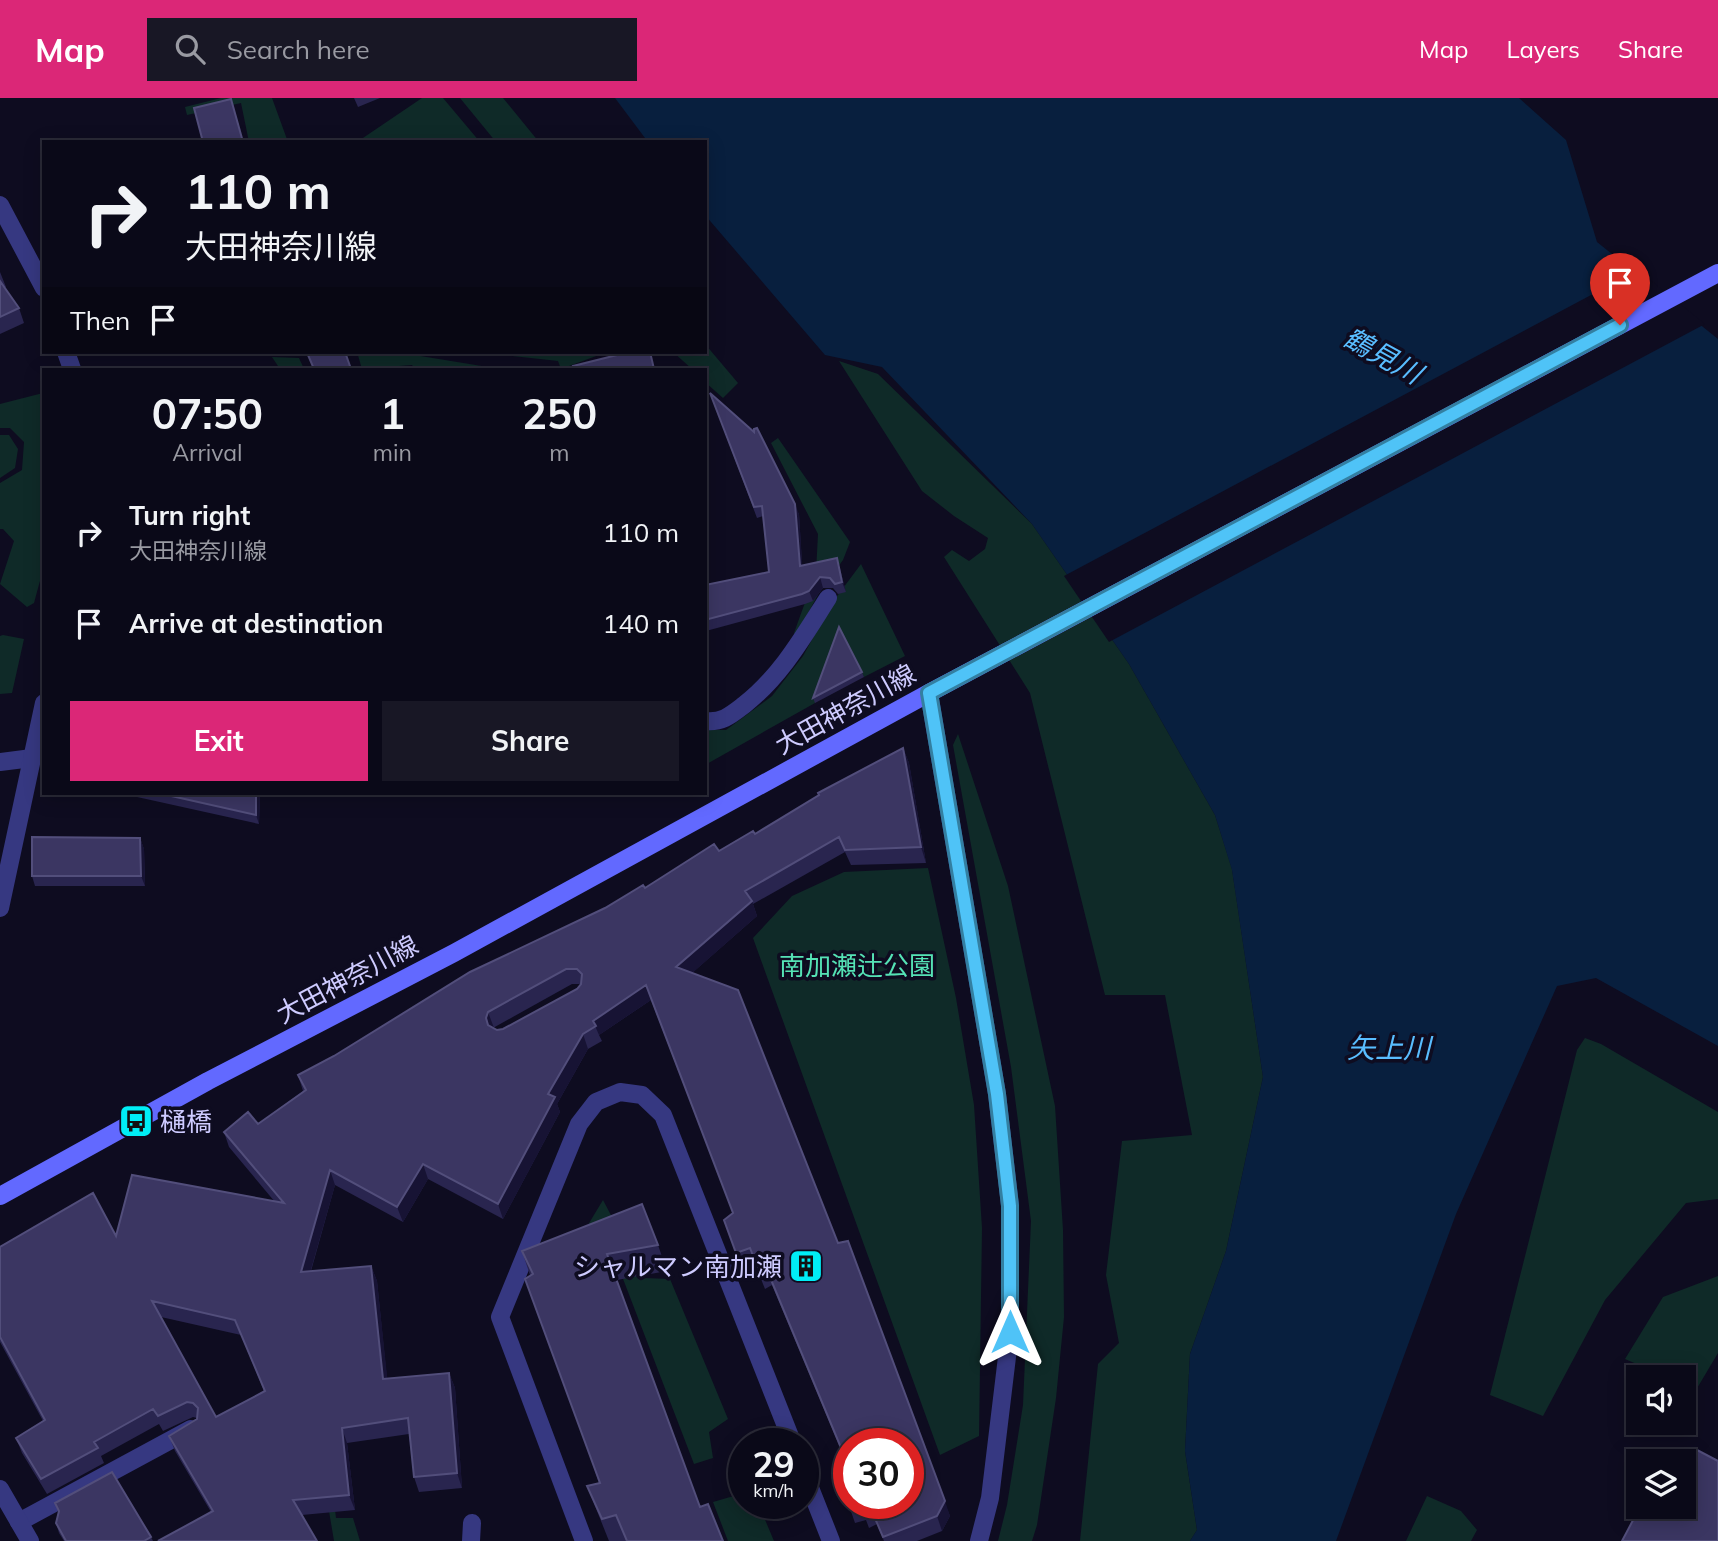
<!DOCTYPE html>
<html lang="en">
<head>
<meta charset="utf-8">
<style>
	:root { --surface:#0a0918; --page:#181725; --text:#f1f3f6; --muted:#999aa2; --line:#2a2a37; --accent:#db2777 }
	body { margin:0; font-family:Mulish,"Noto Sans JP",sans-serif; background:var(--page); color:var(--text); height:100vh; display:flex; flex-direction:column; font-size:26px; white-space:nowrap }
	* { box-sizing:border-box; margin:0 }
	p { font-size:23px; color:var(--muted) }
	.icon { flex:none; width:38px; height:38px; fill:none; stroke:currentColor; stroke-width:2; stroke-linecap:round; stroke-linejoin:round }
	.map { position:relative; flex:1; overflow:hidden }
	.drawer { position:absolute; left:42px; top:270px; width:665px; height:427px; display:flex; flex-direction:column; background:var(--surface); border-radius:0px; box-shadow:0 4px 18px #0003,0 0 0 2px var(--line) }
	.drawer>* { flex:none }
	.hud { position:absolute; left:42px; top:42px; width:665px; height:214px; border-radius:0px; box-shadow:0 4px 18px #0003,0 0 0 2px var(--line); background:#0a0918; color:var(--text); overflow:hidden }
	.fabs { position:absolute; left:1626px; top:1267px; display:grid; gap:14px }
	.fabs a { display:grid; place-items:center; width:70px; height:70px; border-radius:0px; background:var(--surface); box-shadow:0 4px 18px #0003,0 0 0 2px var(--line); font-size:35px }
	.speed { position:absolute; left:728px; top:1330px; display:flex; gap:14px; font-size:35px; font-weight:700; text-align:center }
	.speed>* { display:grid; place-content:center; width:91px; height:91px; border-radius:50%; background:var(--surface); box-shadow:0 4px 18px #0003,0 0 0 2px var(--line); line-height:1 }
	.speed small { font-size:18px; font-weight:400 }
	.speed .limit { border:10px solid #d22; background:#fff; color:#111 }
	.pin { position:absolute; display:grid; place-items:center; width:60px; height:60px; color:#fff; margin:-72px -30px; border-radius:50% 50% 50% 0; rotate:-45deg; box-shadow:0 0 7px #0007 }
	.pin .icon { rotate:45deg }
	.me { position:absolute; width:77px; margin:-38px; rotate:0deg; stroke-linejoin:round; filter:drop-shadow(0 0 5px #0008) }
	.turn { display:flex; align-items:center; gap:24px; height:147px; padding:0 28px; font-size:32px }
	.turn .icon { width:91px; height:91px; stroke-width:2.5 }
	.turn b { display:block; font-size:49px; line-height:60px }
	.then { display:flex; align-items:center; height:66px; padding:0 28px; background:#0003; gap:14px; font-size:26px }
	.eta { display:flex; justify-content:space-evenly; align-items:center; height:119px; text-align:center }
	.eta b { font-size:42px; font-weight:700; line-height:49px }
	.button { display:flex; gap:14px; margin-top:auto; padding:14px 28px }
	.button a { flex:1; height:80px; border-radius:0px; background:var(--accent); color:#fff; font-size:28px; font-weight:700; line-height:80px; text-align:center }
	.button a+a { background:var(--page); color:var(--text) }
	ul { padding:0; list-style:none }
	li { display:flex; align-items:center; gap:21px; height:91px; padding:0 28px }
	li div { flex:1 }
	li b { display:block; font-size:26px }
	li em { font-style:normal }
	header { display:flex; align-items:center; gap:42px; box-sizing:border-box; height:98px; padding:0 35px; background:var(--accent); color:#fff }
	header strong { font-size:33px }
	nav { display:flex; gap:38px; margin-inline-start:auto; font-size:24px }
	.search { width:490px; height:63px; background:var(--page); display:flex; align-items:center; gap:18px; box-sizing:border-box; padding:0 24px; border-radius:0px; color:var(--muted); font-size:26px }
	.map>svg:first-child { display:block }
	.green { fill:#0f2a28 }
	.water { fill:#081f3e }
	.pier { fill:#0e0c20 }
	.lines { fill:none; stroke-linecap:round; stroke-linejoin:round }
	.service { stroke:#363881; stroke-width:18 }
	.minor { stroke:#363881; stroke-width:18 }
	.tertiary { stroke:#363881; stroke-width:18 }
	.secondary { stroke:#6269ff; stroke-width:18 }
	.wall { fill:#29254f; fill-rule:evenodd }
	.shaded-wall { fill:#171334 }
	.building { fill:#3b3662; stroke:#524e7b; stroke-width:2; fill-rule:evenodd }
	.route-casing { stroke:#337fa1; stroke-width:18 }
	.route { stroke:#4fc3f7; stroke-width:12 }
	.labels { text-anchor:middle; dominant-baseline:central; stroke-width:7; stroke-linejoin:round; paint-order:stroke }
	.street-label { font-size:26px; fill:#cecbff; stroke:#0e0c20 }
	.park-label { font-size:26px; fill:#55e2b5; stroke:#0e0c20 }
	.poi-label { font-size:26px; fill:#cecbff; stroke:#0e0c20; text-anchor:start }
	.water-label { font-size:28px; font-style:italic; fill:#59bdff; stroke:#0e0c20 }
</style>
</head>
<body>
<header>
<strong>Map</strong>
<div class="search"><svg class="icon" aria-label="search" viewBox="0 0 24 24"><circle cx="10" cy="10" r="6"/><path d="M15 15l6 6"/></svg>Search here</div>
<nav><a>Map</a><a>Layers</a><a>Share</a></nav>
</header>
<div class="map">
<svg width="1718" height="1443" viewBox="0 0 1718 1443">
	<rect width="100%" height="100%" fill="#0e0c20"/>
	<!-- green -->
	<path class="green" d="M221 0H272L288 44H249L241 5 187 17 185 9Z
		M422 0H443L480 44H357Z
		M460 0H503L539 44H496Z
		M705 246 738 285 723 300 705 284V271H692L673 254H705Z
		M357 254H396L500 271H415L412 267 362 271Z
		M476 254H607L561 271 558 263Z
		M272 259 299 260 304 271H280Z
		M839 263 878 276 1032 426 1129 566 1215 717 1232 771 1263 979 1226 1153 1190 1256 1185 1353 1197 1432 1190 1443H1080L1098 1266 1119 1245 1106 1177 1122 1043 1192 1037 1165 897H1105L1030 595 944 459 952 452 969 463 985 451 988 440 954 418 922 393Z
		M43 295 44 468 34 505 27 509 0 486 14 443 3 431H0V385L22 372 24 344 10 330H0V306Z
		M0 337H9L18 351 15 370 0 380Z
		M778 340 850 444 843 462 820 493 796 537 794 535 816 474 818 436 771 345Z
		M861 466 905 558 864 579 841 535 815 605 705 667V632H726L772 598 803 558 832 505Z
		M3 537 24 541 12 595 0 596V538Z
		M958 636 1008 788 1055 1008 1063 1132 1064 1219 1056 1300 1037 1427 1032 1443H998L1007 1407 1023 1307 1031 1123 1011 969 953 647Z
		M928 770 956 900 974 1007 982 1130 979 1338 940 1357 753 840 792 798 844 774Z
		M1585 940 1601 946 1718 1014V1101L1686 1105 1605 1202 1543 1318 1490 1297 1577 952Z
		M603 1102 644 1180 670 1181 728 1321 709 1334 713 1360 694 1366 620 1173 571 1155Z
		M1718 1178V1255L1696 1292 1684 1287V1279H1667L1625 1261 1663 1199Z
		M317 1341 329 1361 336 1420H353L360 1443H334Z
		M744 1395V1405H758L774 1443H728L713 1404Z
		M1427 1398 1461 1413 1477 1432 1471 1443H1406Z"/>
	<!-- water -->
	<path class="water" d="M615 0H1519L1566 42 1597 144 1718 241V948L1596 880 1557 888 1456 1116 1336 1443H1190L1197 1432 1185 1353 1190 1256 1226 1153 1263 979 1232 772 1215 717 1129 566 1032 426 882 269 825 257 705 117V44H648Z"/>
	<!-- pier -->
	<path class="pier" d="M1638 172 1705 226 1109 544 1064 478Z"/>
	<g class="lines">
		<!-- service -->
		<path class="service" d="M705 623C722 625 731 617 744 607 781 578 803 539 828 500
			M803 1372 831 1443
			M19 1424 191 1331
			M584 1443 500 1219 579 1026 596 1004 620 994 642 997 663 1017 793 1346"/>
		<!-- minor -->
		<path class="minor" d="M929 595 997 996 1010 1107V1234L990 1400 979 1443
			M0 664 32 660
			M471 1443 472 1425"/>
		<!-- tertiary -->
		<path class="tertiary" d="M0 107 44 190
			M66 254 72 271
			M0 810 44 605
			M0 1391 30 1443"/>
		<!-- secondary -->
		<path class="secondary" d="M0 1098 208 983 454 855 929 595 1718 175"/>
	</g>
	<!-- wall -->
	<path class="wall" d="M354 0H380L358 9Z
		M0 174 6 189H4L19 210 24 225 0 236Z
		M710 295 799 416 802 467 840 471 846 494 838 496 833 490H823L813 503 805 506 706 533 705 535V487L769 474 763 418 757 420Z
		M862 574 864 579 815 605 813 600Z
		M903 650 909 665 926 765 851 767 845 754 753 806 757 818 692 875 838 1145 950 1418 942 1433 917 1443H884L877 1426 869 1430 866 1422 855 1425 841 1384 908 1405 849 1346V1371L772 1187 765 1191 755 1166 742 1170 724 1122 733 1115 651 902 599 937 602 943 588 951 557 1006 560 1014 503 1121 428 1081 403 1124 335 1087 311 1173 371 1168 377 1183 387 1281 449 1275 455 1290 462 1390 419 1394 414 1379 409 1336 347 1345 355 1412 302 1417 211 1414 175 1353 169 1338 197 1321V1320L193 1319 163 1333 159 1326 101 1358 104 1365 47 1396 22 1355 16 1340 43 1323 0 1244V1149L116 1138 275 1104 229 1049 224 1034 258 1026 303 993 298 977 645 790 719 753 755 736ZM572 886H581L577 891 503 931 497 932 493 930ZM161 1219 241 1237 264 1293 216 1319Z
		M119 695H260L259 726Z
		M140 740 144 751 145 788H35L32 778Z
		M658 1147 667 1173 617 1182 700 1409 723 1443H609L587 1388 599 1385 522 1153Z
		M55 1405 151 1439 153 1443H64L59 1435 56 1425 59 1416Z"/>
	<!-- shaded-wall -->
	<path class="shaded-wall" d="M795 406 799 416 803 478 800 468Z
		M837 460 840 471 846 494 842 484Z
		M820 479 823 490 813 503 809 493Z
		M903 650 909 665 926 765 921 749Z
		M256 695H260L259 726 256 717Z
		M140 740 144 751 145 788 141 778Z
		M752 803 757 818 682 884 676 869Z
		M646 887 651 902 599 937 593 923Z
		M488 914 494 930 492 935 486 920Z
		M583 936 588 951 557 1006 560 1014 503 1121 498 1106 548 996Z
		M423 1066 428 1081 403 1124 397 1109Z
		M330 1072 335 1087 306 1189 301 1174Z
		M371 1168 377 1183 389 1296 383 1281Z
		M449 1275 455 1290 462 1390 457 1375Z
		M342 1330 347 1345 355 1412 349 1397Z
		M945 1403 950 1418 942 1433 937 1418Z"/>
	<!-- building -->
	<path class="building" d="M231 1 243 44H203L194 10Z
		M0 183 19 210 0 219Z
		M316 254H345L351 271H314L308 257Z
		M629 254H650L654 271H574L573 268Z
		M710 295 754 334V331L757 330 795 406 800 468 837 460 842 484 835 486 830 480 820 479 809 493 802 496 705 522V487L769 474 762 408 754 409Z
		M839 529 862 574 813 600Z
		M903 650 921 749 845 752 839 739 745 793 752 803 676 869 738 892 838 1145 848 1143 945 1403 937 1418 883 1439 871 1411 864 1415 862 1406 850 1410 841 1384 849 1381V1405H908V1346H849V1369L767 1172 760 1176 750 1150 736 1155 724 1122 733 1115 646 887 593 923 596 928 583 936 548 996 555 999 498 1106 423 1066 397 1109 330 1072 301 1174 371 1168 383 1281 449 1275 457 1375 414 1379 408 1320 342 1330 349 1397 293 1402 317 1443H158L213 1413 169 1338 197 1321 198 1310 193 1305 187 1304 158 1318 153 1311 94 1344 98 1350 41 1381 16 1340 45 1322 0 1239V1149L93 1095 116 1138 132 1077 284 1105 224 1034 248 1014 258 1026 306 992 298 977 334 958 470 874 605 810 643 787 645 790 714 746 719 753 753 733 755 736 819 697 818 695ZM566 871H577L582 876 581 886 577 891 503 931 497 932 488 927 486 920 488 914ZM152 1203 235 1222 265 1293 216 1319Z
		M158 695H256V717Z
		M32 739 140 740 141 778H32Z
		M642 1106 658 1147 607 1156 700 1409 708 1406 723 1443H627L616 1417 602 1421 587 1388 600 1385 525 1181 533 1176 522 1153Z
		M1697 1352 1718 1363V1443H1622L1640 1409H1684V1376Z
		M112 1374 151 1439 144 1443H66L56 1425 59 1413 55 1405Z"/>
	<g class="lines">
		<!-- route casing -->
		<g class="route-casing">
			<path id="route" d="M1010 1234V1108L997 996 929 595 1620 227"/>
		</g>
		<!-- route -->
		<use href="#route" class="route"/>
	</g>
	<!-- icons -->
	<defs>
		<g id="bus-square" transform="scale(1.75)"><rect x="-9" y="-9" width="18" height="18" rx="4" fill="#00eef6" stroke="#0e0c20"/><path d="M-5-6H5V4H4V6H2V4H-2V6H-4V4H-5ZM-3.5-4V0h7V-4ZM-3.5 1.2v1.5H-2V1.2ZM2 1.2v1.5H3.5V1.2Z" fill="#111"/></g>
		<g id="building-square" transform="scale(1.75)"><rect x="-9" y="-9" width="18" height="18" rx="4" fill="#00eef6" stroke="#0e0c20"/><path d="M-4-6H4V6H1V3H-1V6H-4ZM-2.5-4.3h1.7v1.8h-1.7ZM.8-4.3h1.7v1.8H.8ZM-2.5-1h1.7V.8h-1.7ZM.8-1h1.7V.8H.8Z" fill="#111"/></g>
	</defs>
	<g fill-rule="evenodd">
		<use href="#bus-square" x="136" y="1023"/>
		<use href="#building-square" x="806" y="1168"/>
	</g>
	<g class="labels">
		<!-- street labels -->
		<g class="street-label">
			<text transform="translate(845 611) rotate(-29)">大田神奈川線</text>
			<text transform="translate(347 881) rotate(-28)">大田神奈川線</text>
		</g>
		<!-- park labels -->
		<g class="park-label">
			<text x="857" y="867">南加瀬辻公園</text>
		</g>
		<!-- poi labels -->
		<g class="poi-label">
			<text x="160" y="1023">樋橋</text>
			<text x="782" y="1168" text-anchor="end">シャルマン南加瀬</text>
		</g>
		<!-- water labels -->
		<g class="water-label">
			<text transform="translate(1383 257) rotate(29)">鶴見川</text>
			<text x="1389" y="949">矢上川</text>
		</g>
	</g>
</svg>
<div class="fabs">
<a><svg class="icon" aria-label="sound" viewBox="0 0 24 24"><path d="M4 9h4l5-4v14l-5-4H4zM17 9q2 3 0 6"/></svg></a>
<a><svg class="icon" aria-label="layers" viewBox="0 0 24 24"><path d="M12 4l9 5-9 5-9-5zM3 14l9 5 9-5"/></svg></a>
</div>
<div class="speed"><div>29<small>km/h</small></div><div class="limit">30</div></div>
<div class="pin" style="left:1620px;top:227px;background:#d93025"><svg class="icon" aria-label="arrive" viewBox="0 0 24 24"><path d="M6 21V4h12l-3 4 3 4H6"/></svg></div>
<svg class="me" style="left:1010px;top:1234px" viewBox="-20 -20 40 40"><path d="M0-17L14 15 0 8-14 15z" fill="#4fc3f7" stroke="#fff" stroke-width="4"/></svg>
<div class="hud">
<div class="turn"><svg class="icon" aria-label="right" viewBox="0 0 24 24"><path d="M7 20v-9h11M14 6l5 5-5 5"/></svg><div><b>110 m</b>大田神奈川線</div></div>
<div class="then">Then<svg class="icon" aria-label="arrive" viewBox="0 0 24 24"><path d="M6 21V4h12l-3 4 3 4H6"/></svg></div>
</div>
<section class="drawer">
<div class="eta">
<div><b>07:50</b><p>Arrival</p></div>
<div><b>1</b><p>min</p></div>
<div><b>250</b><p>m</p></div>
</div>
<ul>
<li><svg class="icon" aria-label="right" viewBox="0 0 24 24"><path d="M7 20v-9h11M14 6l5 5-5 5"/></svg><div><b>Turn right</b><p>大田神奈川線</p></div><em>110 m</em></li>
<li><svg class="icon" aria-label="arrive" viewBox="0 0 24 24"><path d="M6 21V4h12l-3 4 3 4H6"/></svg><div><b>Arrive at destination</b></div><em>140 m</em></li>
</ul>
<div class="button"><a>Exit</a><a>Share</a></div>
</section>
</div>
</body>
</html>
